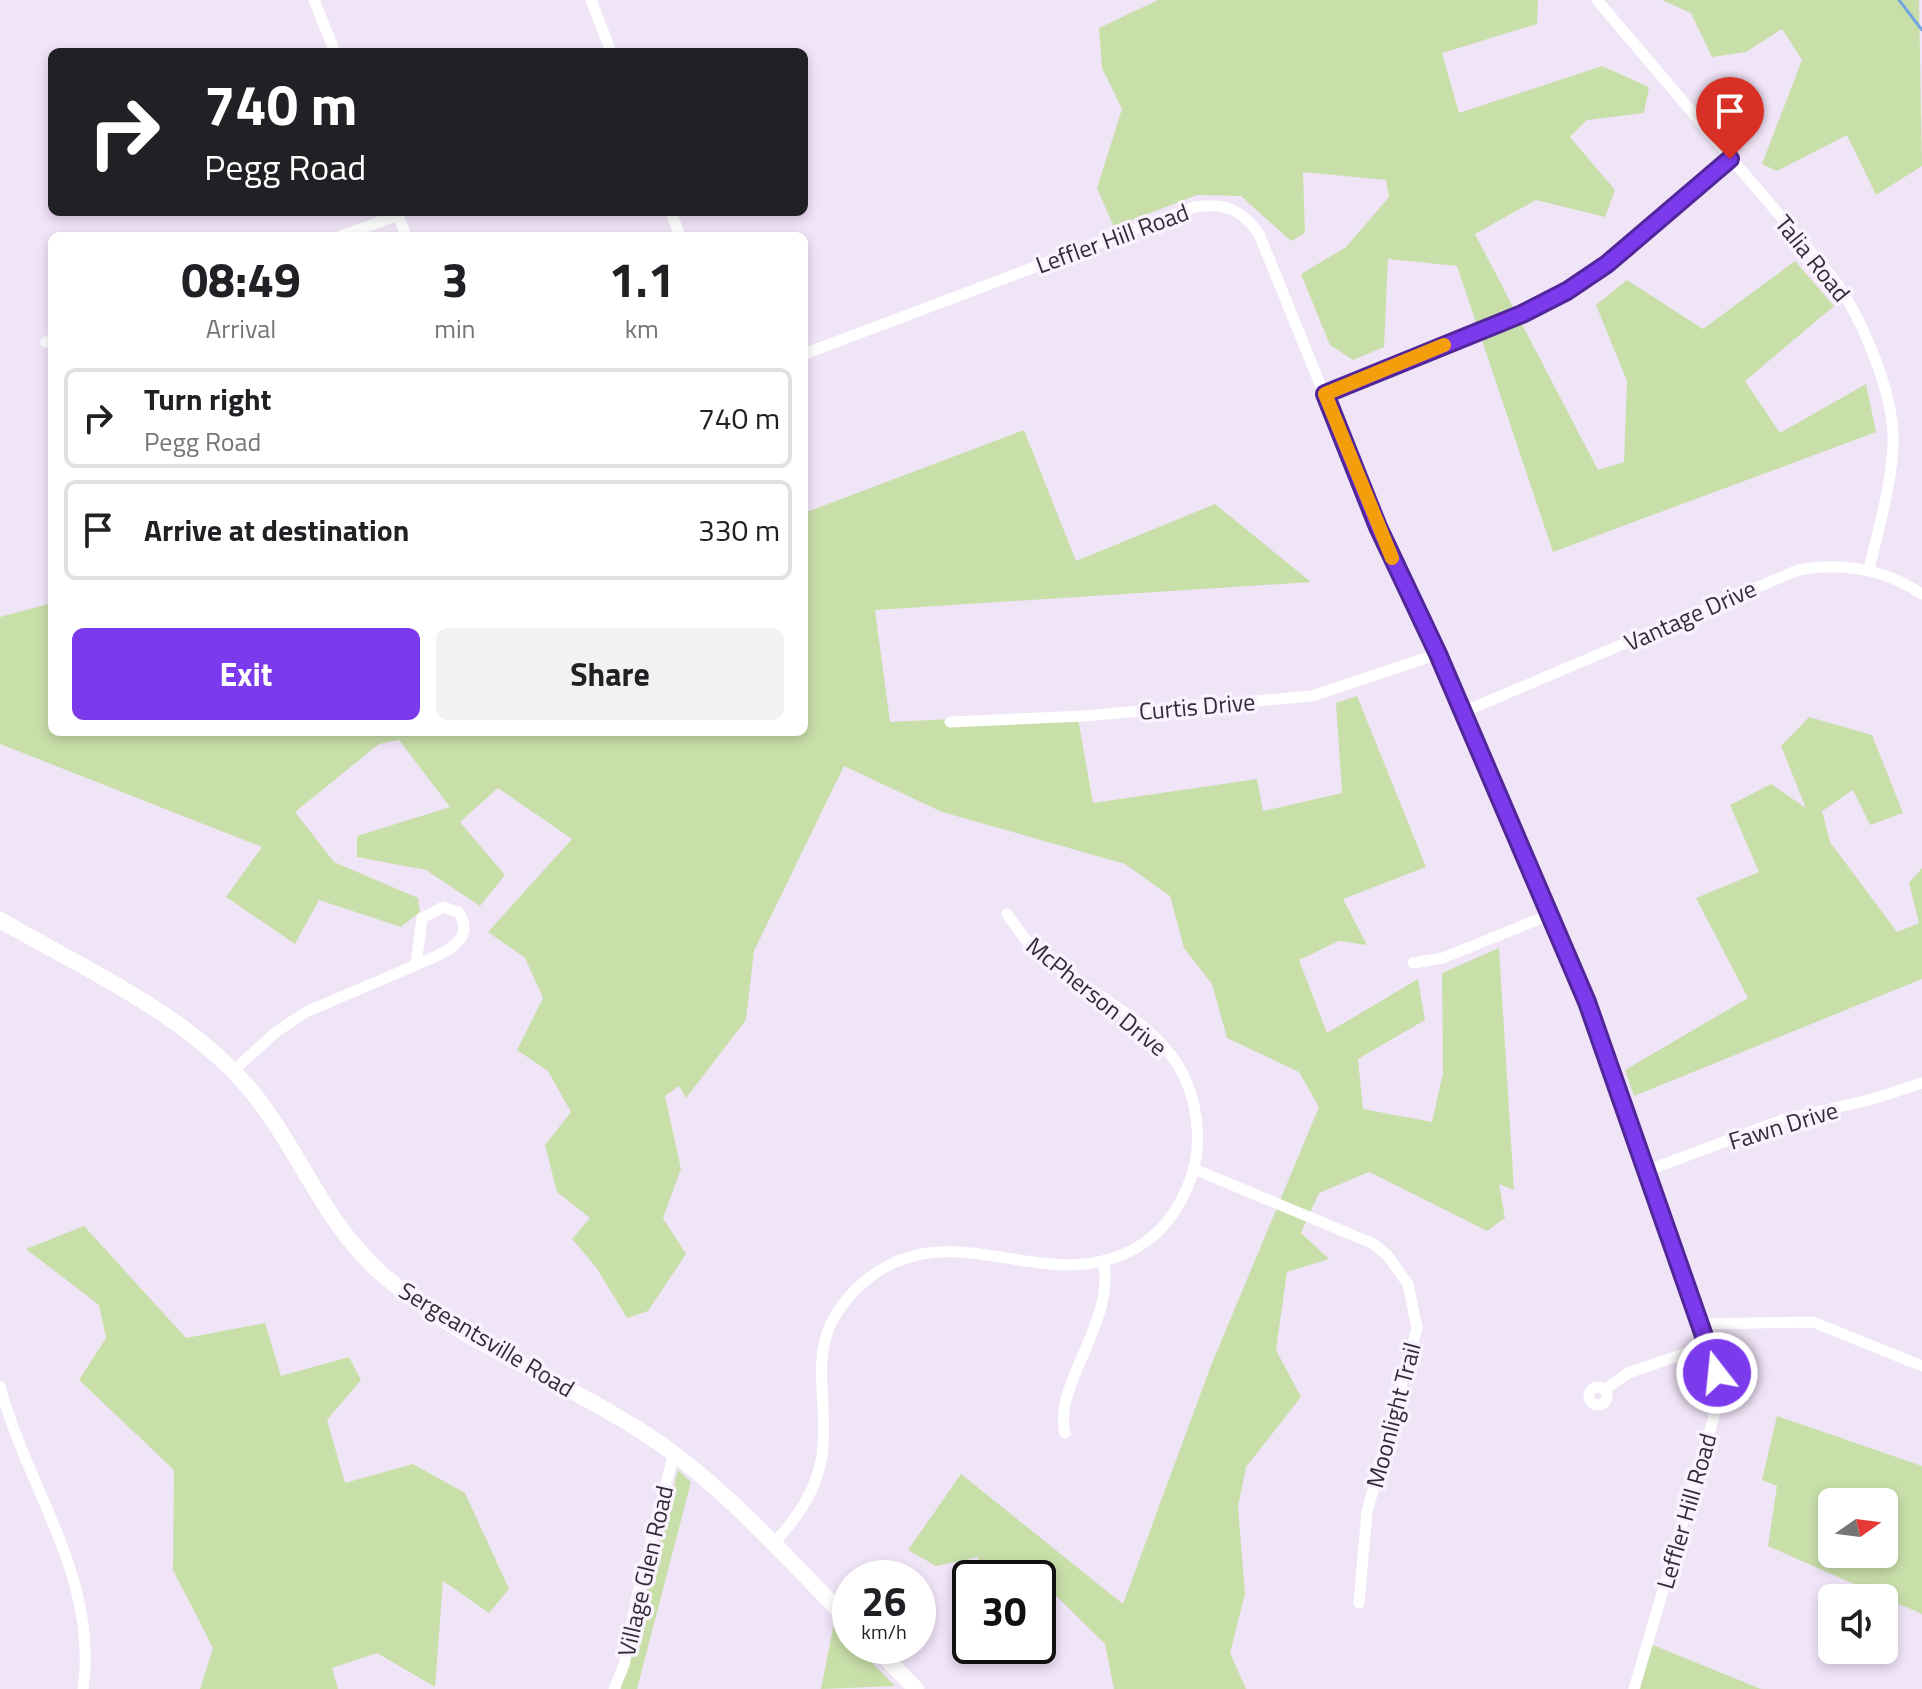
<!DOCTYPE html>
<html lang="en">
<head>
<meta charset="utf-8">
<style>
	:root { --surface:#fff; --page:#f2f2f2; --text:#202124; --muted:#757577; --line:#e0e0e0; --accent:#7c3aed }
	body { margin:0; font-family:"Titillium Web",sans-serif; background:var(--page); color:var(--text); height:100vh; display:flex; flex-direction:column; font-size:30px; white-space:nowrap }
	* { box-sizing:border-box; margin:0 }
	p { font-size:26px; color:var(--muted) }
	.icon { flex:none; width:44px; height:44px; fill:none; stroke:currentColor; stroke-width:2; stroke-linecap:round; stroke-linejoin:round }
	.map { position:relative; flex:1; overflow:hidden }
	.panel { position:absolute; left:48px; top:232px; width:760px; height:504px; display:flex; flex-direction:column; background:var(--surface); border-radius:12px; box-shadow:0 4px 12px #0003 }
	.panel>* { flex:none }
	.top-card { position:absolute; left:48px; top:48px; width:760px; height:168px; border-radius:12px; box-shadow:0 4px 12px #0003; background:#202124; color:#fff; overflow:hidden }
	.needle { width:52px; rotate:76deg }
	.fabs { position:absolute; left:1818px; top:1488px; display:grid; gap:16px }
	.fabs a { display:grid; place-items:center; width:80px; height:80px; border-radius:12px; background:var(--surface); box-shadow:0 4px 12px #0003; font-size:40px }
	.speed { position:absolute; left:832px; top:1560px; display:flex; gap:16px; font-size:40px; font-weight:700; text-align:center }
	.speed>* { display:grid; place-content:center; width:104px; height:104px; border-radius:50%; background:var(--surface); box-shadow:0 4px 12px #0003; line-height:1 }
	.speed small { font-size:20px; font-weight:400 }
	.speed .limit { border:4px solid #111; border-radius:12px; background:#fff; color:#111 }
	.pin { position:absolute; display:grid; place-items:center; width:68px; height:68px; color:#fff; margin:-82px -34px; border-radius:50% 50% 50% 0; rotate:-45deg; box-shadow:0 0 8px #0007 }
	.pin .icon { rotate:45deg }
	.me { position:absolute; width:88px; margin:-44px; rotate:344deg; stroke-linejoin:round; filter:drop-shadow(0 0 6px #0008) }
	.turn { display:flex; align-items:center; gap:28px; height:168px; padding:0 24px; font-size:36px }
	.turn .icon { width:104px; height:104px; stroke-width:2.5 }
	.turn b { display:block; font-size:56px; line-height:68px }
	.eta { display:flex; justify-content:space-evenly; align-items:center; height:136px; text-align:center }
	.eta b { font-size:48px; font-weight:700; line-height:56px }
	.button { display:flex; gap:16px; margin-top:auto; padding:16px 24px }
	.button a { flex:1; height:92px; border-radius:12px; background:var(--accent); color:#fff; font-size:32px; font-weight:700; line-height:92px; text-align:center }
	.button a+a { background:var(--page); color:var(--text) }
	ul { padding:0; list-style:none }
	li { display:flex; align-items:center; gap:24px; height:100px; margin:0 16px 12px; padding:0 8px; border:4px solid var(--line); border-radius:12px }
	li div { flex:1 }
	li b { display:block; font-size:30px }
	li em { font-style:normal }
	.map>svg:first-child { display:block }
	.green { fill:#c9dfaa; fill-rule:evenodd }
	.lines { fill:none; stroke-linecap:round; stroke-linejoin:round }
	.stream { stroke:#73a5e3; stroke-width:3 }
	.street { stroke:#fff; stroke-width:11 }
	.secondary { stroke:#fff; stroke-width:16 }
	.route-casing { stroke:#51269a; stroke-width:20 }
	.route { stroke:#7c3aed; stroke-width:14 }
	.slow { stroke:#f59e0b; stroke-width:14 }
	.labels { text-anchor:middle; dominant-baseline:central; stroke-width:7; stroke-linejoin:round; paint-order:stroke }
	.street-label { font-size:24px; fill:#322d35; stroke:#faf3ff }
</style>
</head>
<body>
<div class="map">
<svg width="1922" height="1689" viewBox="0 0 1922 1689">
	<rect width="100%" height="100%" fill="#f0e4f7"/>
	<!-- green -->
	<path class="green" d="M1158 0H1538L1537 24 1442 53 1459 113 1602 66 1649 87 1644 113 1587 120 1570 137 1615 190 1605 217 1536 200 1475 234 1598 470 1624 462 1627 381 1596 305 1627 280 1703 329 1795 261 1834 306 1745 381 1780 433 1866 384 1876 432 1553 552 1457 266 1388 259 1384 347 1353 360 1330 345 1301 274 1346 247 1389 197 1386 180 1303 172 1305 233 1291 241 1241 196 1197 195 1114 227 1097 188 1122 109 1102 68 1099 28Z
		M1662 0H1919L1922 166 1876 195 1847 135 1777 171 1762 164 1802 60 1782 29 1746 52 1712 57 1691 13Z
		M1024 430 1076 561 1215 504 1311 582 875 610 890 722 1077 713 1093 803 1257 779 1263 811 1342 793 1336 703 1357 696 1426 867 1343 899 1367 945 1339 941 1299 960 1327 1033 1418 979 1425 1020 1358 1059 1363 1109 1432 1122 1443 1073 1442 973 1499 948 1514 1190 1499 1184 1505 1218 1487 1231 1369 1172 1319 1193 1301 1233 1329 1259 1287 1272 1276 1350 1301 1397 1246 1467 1238 1507 1245 1594 1230 1653 1246 1689H1114L1105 1644 1038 1578 1022 1572 1018 1578H971L979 1557 936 1566 908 1550 961 1474 1123 1604 1210 1368 1319 1107 1299 1072 1227 1038 1212 984 1184 948 1170 896 1125 864 942 812 844 766 754 951 746 1020 686 1098 679 1086 665 1096 681 1169 663 1218 686 1254 648 1311 627 1318 596 1267 572 1239 590 1218 557 1192 545 1145 571 1112 548 1071 517 1050 543 998 525 958 488 932 572 839 498 788 460 822 505 875 480 906 426 870 357 857V836L450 807 399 740 379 744 295 812 334 862 418 898 420 912 401 927 319 900 295 944 226 897 262 847 0 744V617L52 603V732H804V513Z
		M1809 717 1872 735 1903 813 1870 825 1853 790 1822 811 1830 842 1897 932 1919 923 1909 883 1922 868V979L1634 1096 1625 1070 1748 998 1696 898 1759 872 1730 805 1771 784 1806 808 1781 746Z
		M84 1226 186 1338 265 1323 281 1376 349 1357 361 1380 327 1420 345 1483 413 1464 465 1493 509 1589 489 1613 443 1581 435 1687 377 1653 332 1668 338 1689H200L213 1648 173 1570 174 1470 79 1380 106 1338 99 1305 26 1249Z
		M1777 1416 1922 1466V1614L1768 1546 1777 1486 1762 1480ZM1832 1502H1884V1554H1832Z
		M678 1470 691 1482 637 1689H621Z
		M834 1623 850 1640V1646H856L895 1686 821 1689Z
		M1648 1643 1761 1689H1634Z"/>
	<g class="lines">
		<!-- stream -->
		<path class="stream" d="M1899 0 1922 30"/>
		<!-- street -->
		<path class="street" d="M314 0 335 52
			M591 0 611 52
			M1597 0 1832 277C1861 315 1895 395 1893 443 1892 485 1878 529 1869 570
			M397 212 406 236
			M671 212 680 236
			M341 236 398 215
			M46 342 52 339
			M804 354 1194 207C1224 203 1241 208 1259 234L1378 527 1438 654 1587 1002 1714 1358 1718 1388 1713 1420 1634 1689
			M1325 394C1401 363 1499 332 1568 290 1627 255 1678 204 1730 159
			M1463 712 1798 570C1842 562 1884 569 1922 594
			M950 722 1084 716 1312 696 1438 654
			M443 907 458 912C479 942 439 955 416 965L422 918Z
			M1413 963 1443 958 1549 915
			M233 1071 276 1032 306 1012 416 965
			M1194 1169 1374 1244 1388 1256 1408 1284 1417 1328 1367 1512 1359 1603
			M1646 1171 1782 1120 1873 1099 1922 1083
			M1702 1324 1813 1322 1922 1366
			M0 1386C27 1489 99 1578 83 1689
			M1589 1396a9 9 0 1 1 18 0a9 9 0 1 1-18 0Z
			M1604 1390 1628 1373 1710 1345
			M1065 1433C1053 1384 1114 1326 1104 1263
			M773 1544C797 1518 816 1492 822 1456 831 1388 798 1339 864 1282 951 1208 1042 1299 1134 1249 1164 1233 1181 1207 1192 1175 1203 1140 1197 1096 1178 1065 1147 1016 1076 986 1033 948 1023 938 1015 925 1007 914
			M614 1689 624 1665 637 1596 674 1453"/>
		<!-- secondary -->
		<path class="secondary" d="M0 920C88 971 193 1016 257 1098 302 1156 325 1224 382 1274 458 1341 557 1377 641 1431 720 1481 784 1555 850 1622
			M874 1646 916 1689"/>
	</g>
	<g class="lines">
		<!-- route casing -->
		<g class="route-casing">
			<path id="route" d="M1717 1373 1587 1002 1438 654 1378 527 1325 394 1522 314 1567 291 1607 264 1730 159"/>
		</g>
		<!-- route -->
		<use href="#route" class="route"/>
		<!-- slow -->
		<path class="slow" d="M1392 558 1325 394 1444 345"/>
	</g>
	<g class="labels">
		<!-- street labels -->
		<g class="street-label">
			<text transform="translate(1112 238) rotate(-20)">Leffler Hill Road</text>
			<text transform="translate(1813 258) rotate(51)">Talia Road</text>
			<text transform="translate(1690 615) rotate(-24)">Vantage Drive</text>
			<text transform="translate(1197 706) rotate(-5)">Curtis Drive</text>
			<text transform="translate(1097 996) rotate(39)">McPherson Drive</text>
			<text transform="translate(1783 1125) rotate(-17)">Fawn Drive</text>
			<text transform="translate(487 1339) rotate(31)">Sergeantsville Road</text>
			<text transform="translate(1393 1415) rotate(-75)">Moonlight Trail</text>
			<text transform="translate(1686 1511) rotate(-74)">Leffler Hill Road</text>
			<text transform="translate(645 1571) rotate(-77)">Village Glen Road</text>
		</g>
	</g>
</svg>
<div class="fabs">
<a><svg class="needle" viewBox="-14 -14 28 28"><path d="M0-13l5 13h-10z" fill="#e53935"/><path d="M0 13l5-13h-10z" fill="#757577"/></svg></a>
<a><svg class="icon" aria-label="sound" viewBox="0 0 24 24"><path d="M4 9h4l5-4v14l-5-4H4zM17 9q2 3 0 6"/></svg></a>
</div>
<div class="speed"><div>26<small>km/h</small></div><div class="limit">30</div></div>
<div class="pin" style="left:1730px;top:159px;background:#d93025"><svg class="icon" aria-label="arrive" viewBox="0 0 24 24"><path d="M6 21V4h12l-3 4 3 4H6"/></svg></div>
<svg class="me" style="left:1717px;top:1373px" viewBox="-20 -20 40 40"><circle r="17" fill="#7c3aed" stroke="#fff" stroke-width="3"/><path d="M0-11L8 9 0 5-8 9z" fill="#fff"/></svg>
<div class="top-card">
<div class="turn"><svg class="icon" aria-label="right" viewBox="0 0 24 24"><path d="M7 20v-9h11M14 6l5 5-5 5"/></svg><div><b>740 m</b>Pegg Road</div></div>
</div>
<section class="panel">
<div class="eta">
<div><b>08:49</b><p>Arrival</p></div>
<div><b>3</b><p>min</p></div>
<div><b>1.1</b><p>km</p></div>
</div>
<ul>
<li><svg class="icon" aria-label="right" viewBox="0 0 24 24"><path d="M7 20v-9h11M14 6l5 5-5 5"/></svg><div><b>Turn right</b><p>Pegg Road</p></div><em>740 m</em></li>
<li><svg class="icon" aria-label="arrive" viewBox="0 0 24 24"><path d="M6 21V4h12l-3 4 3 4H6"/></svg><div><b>Arrive at destination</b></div><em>330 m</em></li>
</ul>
<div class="button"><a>Exit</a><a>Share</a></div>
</section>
</div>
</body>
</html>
